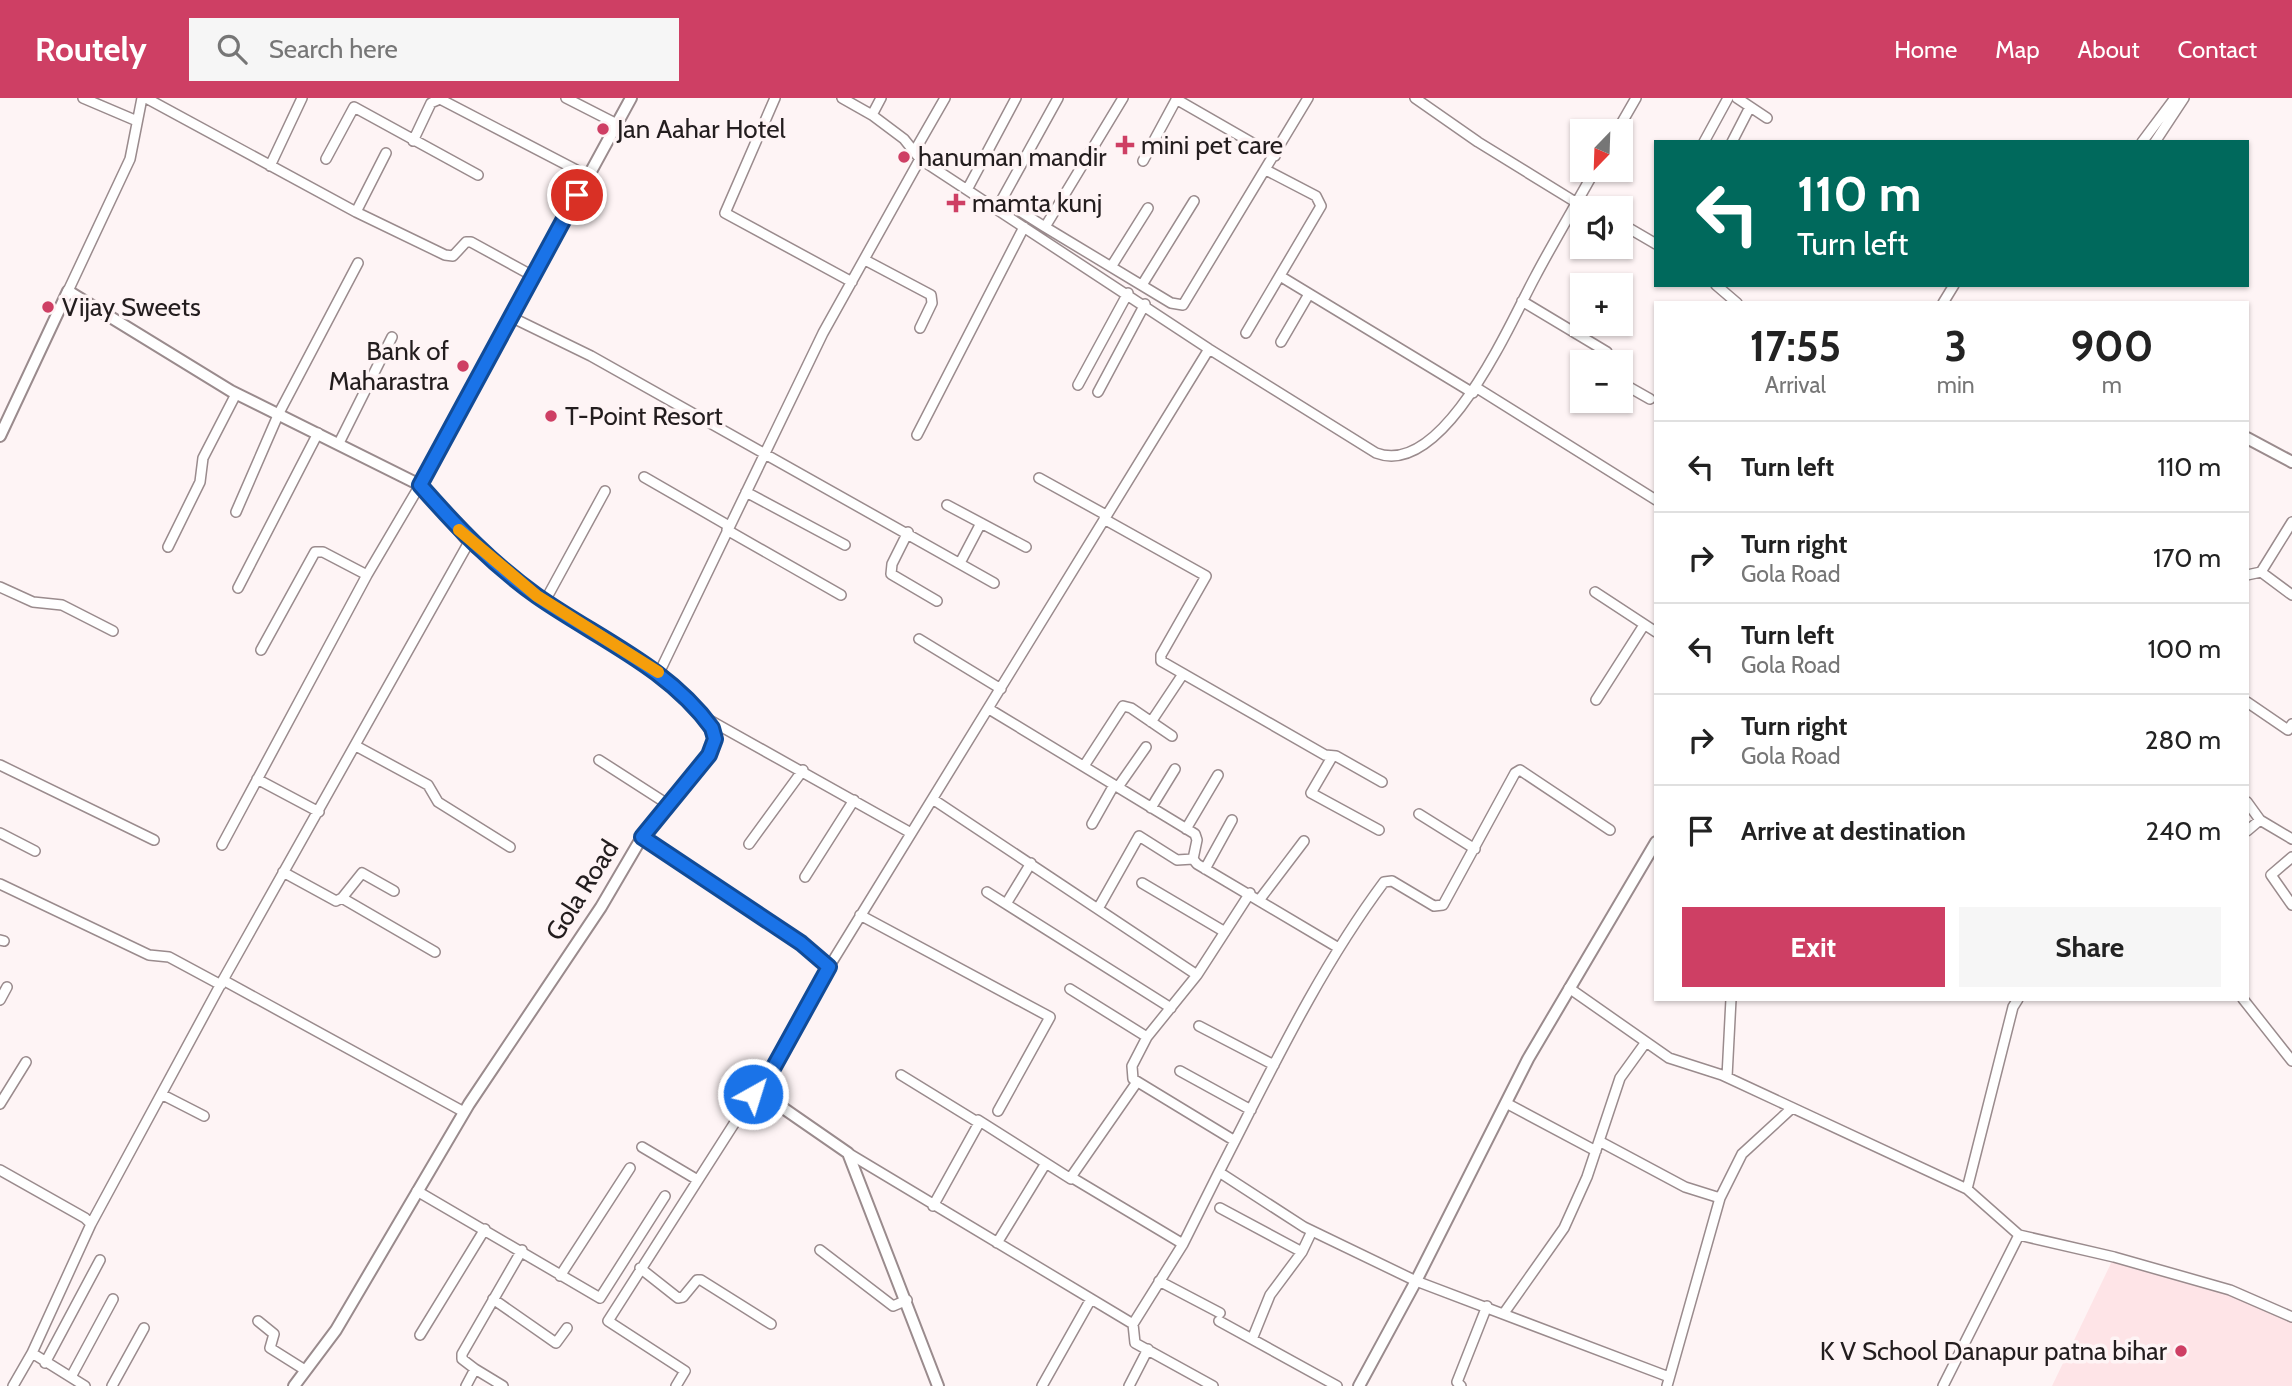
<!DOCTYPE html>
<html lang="en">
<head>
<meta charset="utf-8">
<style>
	:root { --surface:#fff; --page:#f6f6f6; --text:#222; --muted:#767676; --line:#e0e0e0; --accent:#ce3f64 }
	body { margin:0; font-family:Cabin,sans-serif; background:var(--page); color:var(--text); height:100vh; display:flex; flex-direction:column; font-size:26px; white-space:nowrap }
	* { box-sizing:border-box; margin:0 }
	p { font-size:23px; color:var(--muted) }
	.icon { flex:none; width:38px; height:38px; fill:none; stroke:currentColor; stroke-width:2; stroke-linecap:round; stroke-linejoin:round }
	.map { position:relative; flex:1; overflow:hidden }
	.panel { position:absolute; left:1654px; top:203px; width:595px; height:700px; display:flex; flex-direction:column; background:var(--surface); border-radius:0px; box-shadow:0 2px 5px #0004 }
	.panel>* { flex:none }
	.guide { position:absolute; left:1654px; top:42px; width:595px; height:147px; border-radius:0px; box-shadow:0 2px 5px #0004; background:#00695c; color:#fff; overflow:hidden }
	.needle { width:46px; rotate:203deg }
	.controls { position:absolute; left:1570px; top:21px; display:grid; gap:14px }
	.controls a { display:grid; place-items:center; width:63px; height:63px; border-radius:0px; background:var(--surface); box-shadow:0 2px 5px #0004; font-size:35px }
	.pin { position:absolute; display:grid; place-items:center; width:60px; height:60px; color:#fff; margin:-30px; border:4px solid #fff; border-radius:50%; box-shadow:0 2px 7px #0007 }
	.me { position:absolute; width:77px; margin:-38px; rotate:39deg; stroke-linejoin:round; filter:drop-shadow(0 0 5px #0008) }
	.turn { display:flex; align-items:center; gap:24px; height:147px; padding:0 28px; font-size:32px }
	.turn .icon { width:91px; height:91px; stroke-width:2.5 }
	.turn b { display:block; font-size:49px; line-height:60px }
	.eta { display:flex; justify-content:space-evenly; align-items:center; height:119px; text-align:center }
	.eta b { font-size:42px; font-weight:700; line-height:49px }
	.button { display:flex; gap:14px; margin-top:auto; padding:14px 28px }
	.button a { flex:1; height:80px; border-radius:0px; background:var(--accent); color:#fff; font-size:28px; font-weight:700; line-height:80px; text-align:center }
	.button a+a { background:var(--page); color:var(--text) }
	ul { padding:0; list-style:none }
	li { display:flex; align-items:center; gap:21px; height:91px; padding:0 28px; border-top:2px solid var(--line) }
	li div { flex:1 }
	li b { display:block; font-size:26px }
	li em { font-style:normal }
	header { display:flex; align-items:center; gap:42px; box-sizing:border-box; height:98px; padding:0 35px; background:var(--accent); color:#fff }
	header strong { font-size:33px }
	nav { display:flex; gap:38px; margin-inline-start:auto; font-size:24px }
	.search { width:490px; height:63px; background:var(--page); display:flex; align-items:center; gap:18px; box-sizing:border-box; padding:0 24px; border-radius:0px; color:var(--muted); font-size:26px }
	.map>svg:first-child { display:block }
	.built { fill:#fee4e7 }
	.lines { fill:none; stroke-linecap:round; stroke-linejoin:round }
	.minor-casing { stroke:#9a8b8d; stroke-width:12 }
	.tertiary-casing { stroke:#9a8b8d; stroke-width:14 }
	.minor { stroke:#fff; stroke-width:9 }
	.tertiary { stroke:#fff; stroke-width:10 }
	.route-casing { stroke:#114b97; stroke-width:18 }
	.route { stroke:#1a73e8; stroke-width:12 }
	.slow { stroke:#f59e0b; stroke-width:12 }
	.poi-dot { fill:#ce3f64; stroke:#fef4f5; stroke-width:2.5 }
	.labels { text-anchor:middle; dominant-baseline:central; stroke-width:7; stroke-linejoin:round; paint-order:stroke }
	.poi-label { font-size:26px; fill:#231d1e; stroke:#fef4f5; text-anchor:start }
	.street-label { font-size:26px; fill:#231d1e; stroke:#fef4f5 }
</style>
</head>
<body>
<header>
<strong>Routely</strong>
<div class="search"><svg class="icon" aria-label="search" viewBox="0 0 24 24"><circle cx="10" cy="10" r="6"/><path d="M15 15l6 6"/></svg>Search here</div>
<nav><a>Home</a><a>Map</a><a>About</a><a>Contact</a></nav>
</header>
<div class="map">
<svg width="2292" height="1288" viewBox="0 0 2292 1288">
	<rect width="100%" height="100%" fill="#fef4f5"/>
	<!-- built -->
	<path class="built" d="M2114 1159 2292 1217V1288H2052Z"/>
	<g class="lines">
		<!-- minor casing -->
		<g class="minor-casing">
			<path id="minor" d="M83 0 137 23
				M146 0 356 114 445 157 453 158 466 144H471L533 178
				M566 0 617 26
				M775 0 725 115 852 184
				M842 0 872 17 904 41 920 61 1209 251 1376 355C1444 381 1511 223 1535 179 1554 143 1575 108 1595 72
				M1415 0 1478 44 1577 105
				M1737 0 1767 20
				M1176 1 1275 58
				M872 17 881 0
				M1617 33 1636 0
				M413 43 431 5 440 1 588 78
				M1704 44 1728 0
				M1732 44 1750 9
				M2142 44 2175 0
				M2155 44 2184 0
				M914 54 945 0
				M326 61 354 9 478 77
				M1143 63 1177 0
				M270 68 302 0
				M968 90 1016 0
				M1580 100 1597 110
				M1002 102 1045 129 1123 0
				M1000 105 1058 0
				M356 114 386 55
				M1620 125 1656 146
				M1045 129 1171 205 1183 207 1308 0
				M865 162 931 197 932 205 920 230
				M1111 169 1148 110
				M1280 178 1473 295
				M1142 187 1194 103
				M1716 187 1737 205
				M68 193 130 61 142 0
				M1522 203 1607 254 1609 264
				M1943 205 1954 187
				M511 219 591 258 994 485
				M1246 235 1321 108 1316 98 1266 72
				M1281 244 1309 196
				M1620 284 1650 301
				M1078 287 1128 195
				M1477 290 1656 402
				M1098 294 1145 206
				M917 337 1024 129
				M339 345 392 239
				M644 379 729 428
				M1039 380 1106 417
				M746 394 845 447
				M947 407 1026 449
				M236 414 279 315 358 165
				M1104 421 1206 478 1161 557V563L1325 657 1336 658 1382 684
				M727 432 841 497
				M908 434 892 466 891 476 937 503
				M168 449 200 384 203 360 236 296
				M960 465 981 425
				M2261 474 2292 497
				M2247 477 2261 474 2292 424
				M0 489 33 504 62 507 113 533
				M238 490 318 335
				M1595 494 1656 534
				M545 503 605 393
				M919 541 1001 591
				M261 552 315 454H323L367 477
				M659 575 823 235 920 61
				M1596 602 1644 527
				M2247 604 2288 632 2292 626
				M989 611 1195 736 1197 742 1193 761 1197 766 1337 849
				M704 619 911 735
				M1151 624 1183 576
				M356 648 428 687 438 704 510 749
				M1332 659 1311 695 1379 732
				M599 662 669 707
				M0 667 154 742
				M1084 668 1123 608 1131 610 1172 638
				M257 681 319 714
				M1118 689 1146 649
				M934 702 1197 877
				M2247 704 2260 722
				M1151 710 1175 671
				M1419 716 1475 751
				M1092 726 1114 687
				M1186 731 1218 677
				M2247 733 2260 722 2292 741
				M0 735 35 753
				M749 746 803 672
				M222 747 367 477 420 387
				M2292 759 2271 777 2292 807
				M1205 771 1232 722
				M283 774 336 803 342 800 362 775 394 793
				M805 779 854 702
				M1142 785 1225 834
				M0 786 149 857 169 859 221 887
				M987 794 1171 910
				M342 800 435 854
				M1260 801 1304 743
				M1006 806 1031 765
				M1099 809 1139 738 1177 762 1193 761
				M860 817 1050 919 998 1013
				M0 842 4 843
				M829 869 1209 251
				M223 882 464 1014
				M1569 890 1669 960 1722 977 1967 1091 2019 1137 2114 1159 2230 1192 2292 1219
				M1070 891 1147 939
				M2243 901 2292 963
				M0 902 7 889
				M1199 928 1274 967
				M1180 973 1251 1012
				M901 977 979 1025 933 1108
				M1727 979 1731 901
				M1137 984 1071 1079 1183 1146
				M163 997 204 1018
				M1506 1005 1596 1053
				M0 1006 26 964
				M978 1022 1071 1081
				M1235 1043 1133 981 1132 968 1147 939 1197 877 1250 795
				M1599 1043 1685 1089 1720 1100
				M642 1049 696 1081
				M848 1055 1133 1226 1183 1146 1219 1074 1304 1129 1416 1183 1669 1279
				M0 1072 85 1120 91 1126 32 1255 85 1288
				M1219 1074C1270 975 1317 874 1384 784L1392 783 1434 808 1443 807 1515 675 1520 672 1610 732
				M1967 1091 2013 909 2018 901
				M417 1093 600 1200 665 1098
				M1220 1110 1302 1154
				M91 1126 223 882 469 444
				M997 1145 1046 1065
				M820 1152 893 1208 907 1202
				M640 1170 678 1200 683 1199 697 1182H701L771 1226
				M560 1178 630 1070
				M1159 1183 1220 1215
				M493 1201 556 1245 567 1230
				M1504 1215 1564 1130 1587 1079 1620 980 1646 944
				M258 1223 274 1236 270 1250 305 1272
				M1219 1223 1337 1288
				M1133 1226 1135 1245 1213 1288
				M420 1237 485 1131
				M1253 1239 1270 1197 1302 1154 1312 1133
				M45 1265 100 1162
				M475 1271 503 1288
				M71 1279 113 1201
				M13 1288 32 1255
				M112 1288 144 1230
				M466 1288 475 1271 462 1261V1256L522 1152
				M676 1288 685 1273 608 1223 753 996 760 994
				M1042 1288 1091 1201
				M1129 1288 1148 1251
				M1461 1288 1457 1284 1487 1208
				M1667 1288 1720 1100 1742 1056 1792 1010
				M1943 1288 2019 1137"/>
		</g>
		<!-- tertiary casing -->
		<g class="tertiary-casing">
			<path id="tertiary" d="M0 338 68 193 231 293 420 387
				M2247 340 2292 364
				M642 739 801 845 829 869 760 994 848 1055 938 1288
				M294 1288 336 1232 469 1006 601 809 642 739 709 657 715 641 704 619 659 575 537 498 469 444 420 387 631 0
				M1359 1288 1416 1183 1528 961 1656 744"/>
		</g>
		<!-- minor -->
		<use href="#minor" class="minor"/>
		<!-- tertiary -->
		<use href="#tertiary" class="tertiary"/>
	</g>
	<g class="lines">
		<!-- route casing -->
		<g class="route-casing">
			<path id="route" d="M577 97 420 387C456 428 492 466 537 498 597 540 668 569 712 630L715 641 709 657 642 739 801 845 829 869 760 994 753 996"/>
		</g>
		<!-- route -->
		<use href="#route" class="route"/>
		<!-- slow -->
		<path class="slow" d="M459 432 537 498 658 574"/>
	</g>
	<!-- markers -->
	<g class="poi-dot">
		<circle cx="603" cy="31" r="7"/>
		<path d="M1121.5 36.5h7v7h7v7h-7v7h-7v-7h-7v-7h7z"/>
		<circle cx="904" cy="59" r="7"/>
		<path d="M952.5 94.5h7v7h7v7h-7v7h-7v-7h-7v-7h7z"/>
		<circle cx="48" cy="209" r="7"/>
		<circle cx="463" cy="268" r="7"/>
		<circle cx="551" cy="318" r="7"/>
		<circle cx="2181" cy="1253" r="7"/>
	</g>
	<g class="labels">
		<!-- poi labels -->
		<g class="poi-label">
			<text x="617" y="31">Jan Aahar Hotel</text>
			<text x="1141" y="47">mini pet care</text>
			<text x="918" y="59">hanuman mandir</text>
			<text x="972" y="105">mamta kunj</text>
			<text x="62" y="209">Vijay Sweets</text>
			<text x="449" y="253" text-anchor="end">Bank of<tspan x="449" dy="30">Maharastra</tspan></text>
			<text x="565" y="318">T-Point Resort</text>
			<text x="2167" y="1253" text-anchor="end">K V School Danapur patna bihar</text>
		</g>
		<!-- street labels -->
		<g class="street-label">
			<text transform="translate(582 792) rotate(-58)">Gola Road</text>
		</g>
	</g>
</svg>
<div class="controls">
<a><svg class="needle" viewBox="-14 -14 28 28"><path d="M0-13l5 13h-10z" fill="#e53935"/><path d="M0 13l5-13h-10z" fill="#767676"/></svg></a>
<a><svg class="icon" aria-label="sound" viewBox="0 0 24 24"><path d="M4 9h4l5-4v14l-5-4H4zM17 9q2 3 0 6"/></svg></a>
<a>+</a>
<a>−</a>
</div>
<div class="pin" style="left:577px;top:97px;background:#d93025"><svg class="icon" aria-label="arrive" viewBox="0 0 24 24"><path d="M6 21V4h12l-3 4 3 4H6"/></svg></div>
<svg class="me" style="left:753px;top:996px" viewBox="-20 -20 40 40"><circle r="17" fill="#1a73e8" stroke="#fff" stroke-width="3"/><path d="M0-11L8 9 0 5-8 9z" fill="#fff"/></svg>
<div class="guide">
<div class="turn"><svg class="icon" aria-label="left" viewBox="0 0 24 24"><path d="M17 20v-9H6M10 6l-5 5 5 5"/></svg><div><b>110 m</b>Turn left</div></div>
</div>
<section class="panel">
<div class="eta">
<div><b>17:55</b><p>Arrival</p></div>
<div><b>3</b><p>min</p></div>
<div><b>900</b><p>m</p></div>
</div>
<ul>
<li><svg class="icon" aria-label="left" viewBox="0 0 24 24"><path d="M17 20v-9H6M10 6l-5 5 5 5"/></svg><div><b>Turn left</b></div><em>110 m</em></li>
<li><svg class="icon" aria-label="right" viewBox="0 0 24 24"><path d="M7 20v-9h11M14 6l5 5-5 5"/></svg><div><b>Turn right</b><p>Gola Road</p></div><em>170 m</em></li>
<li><svg class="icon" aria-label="left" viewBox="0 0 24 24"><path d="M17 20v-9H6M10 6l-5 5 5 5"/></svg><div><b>Turn left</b><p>Gola Road</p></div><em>100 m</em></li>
<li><svg class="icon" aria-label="right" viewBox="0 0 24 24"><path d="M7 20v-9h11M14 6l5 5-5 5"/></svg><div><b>Turn right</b><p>Gola Road</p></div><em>280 m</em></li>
<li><svg class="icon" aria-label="arrive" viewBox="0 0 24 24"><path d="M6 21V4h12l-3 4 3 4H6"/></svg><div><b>Arrive at destination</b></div><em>240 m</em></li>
</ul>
<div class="button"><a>Exit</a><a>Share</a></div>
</section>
</div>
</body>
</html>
